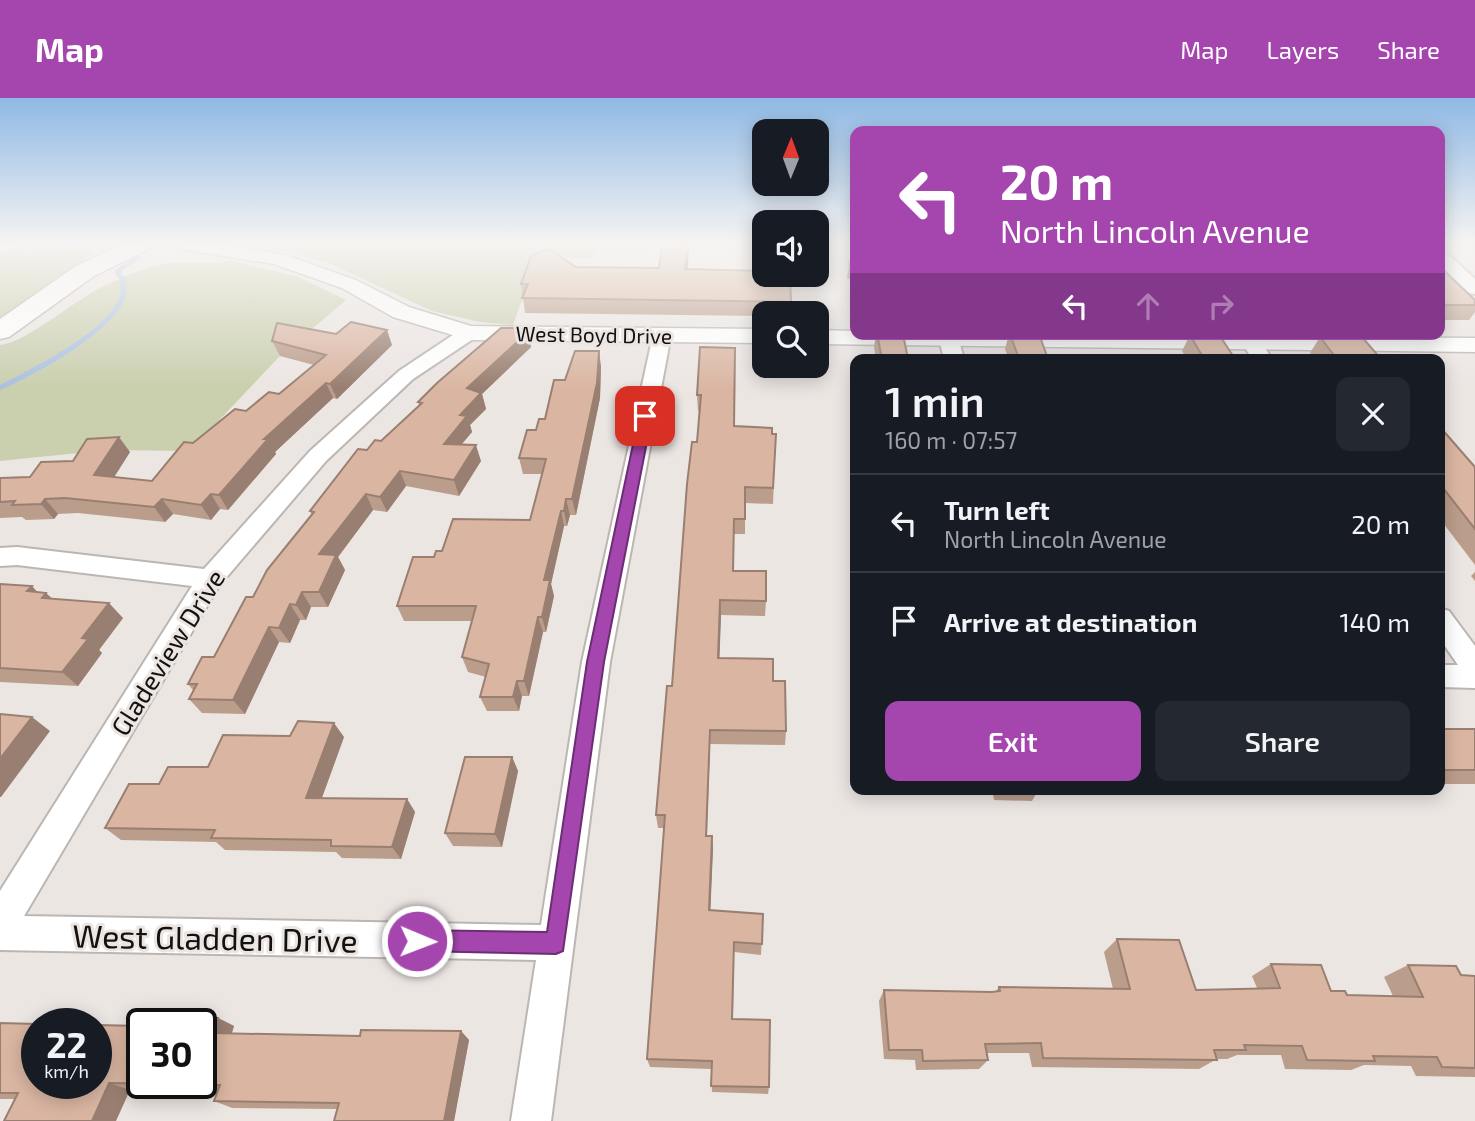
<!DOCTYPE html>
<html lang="en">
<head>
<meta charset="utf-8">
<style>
	:root { --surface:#171b24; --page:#242831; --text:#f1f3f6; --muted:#9ea1a6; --line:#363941; --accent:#a546af }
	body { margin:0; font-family:"Exo 2",sans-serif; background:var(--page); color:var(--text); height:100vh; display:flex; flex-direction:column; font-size:26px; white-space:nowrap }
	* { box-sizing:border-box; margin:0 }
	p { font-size:23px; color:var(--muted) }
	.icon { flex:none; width:38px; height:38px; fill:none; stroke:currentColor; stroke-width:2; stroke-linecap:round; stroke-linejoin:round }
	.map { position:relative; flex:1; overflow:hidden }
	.sheet { position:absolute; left:850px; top:256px; width:595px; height:441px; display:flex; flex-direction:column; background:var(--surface); border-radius:14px; box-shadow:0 4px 18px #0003 }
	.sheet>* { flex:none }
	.banner { position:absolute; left:850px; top:28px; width:595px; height:214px; border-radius:14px; box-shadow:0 4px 18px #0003; background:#a546af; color:#fff; overflow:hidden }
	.needle { width:46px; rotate:1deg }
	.controls { position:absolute; left:752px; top:21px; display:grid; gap:14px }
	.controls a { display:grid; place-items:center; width:77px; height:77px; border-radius:14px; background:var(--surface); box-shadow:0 4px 18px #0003; font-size:35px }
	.speed { position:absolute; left:21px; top:910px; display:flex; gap:14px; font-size:35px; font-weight:700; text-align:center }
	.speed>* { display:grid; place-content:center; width:91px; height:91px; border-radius:50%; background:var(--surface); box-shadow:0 4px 18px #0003; line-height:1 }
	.speed small { font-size:18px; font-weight:400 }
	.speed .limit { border:4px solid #111; border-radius:10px; background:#fff; color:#111 }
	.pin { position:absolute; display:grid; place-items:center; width:60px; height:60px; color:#fff; margin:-30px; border-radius:14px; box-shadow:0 4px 10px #0006 }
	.me { position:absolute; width:77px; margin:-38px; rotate:91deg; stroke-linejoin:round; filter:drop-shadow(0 0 5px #0008) }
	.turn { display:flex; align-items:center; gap:24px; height:147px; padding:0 35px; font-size:32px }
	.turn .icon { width:91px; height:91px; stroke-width:2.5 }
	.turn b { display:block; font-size:49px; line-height:60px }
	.lanes { display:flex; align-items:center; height:66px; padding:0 35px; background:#0003; justify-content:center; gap:35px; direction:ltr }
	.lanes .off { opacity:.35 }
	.round { display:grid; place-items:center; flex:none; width:74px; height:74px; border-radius:14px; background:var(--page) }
	.overview { display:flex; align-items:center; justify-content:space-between; height:119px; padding:0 35px }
	h1 { font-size:42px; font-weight:600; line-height:52px }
	.cta { display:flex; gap:14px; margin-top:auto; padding:14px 35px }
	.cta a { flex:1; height:80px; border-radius:14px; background:var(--accent); color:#fff; font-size:28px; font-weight:600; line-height:80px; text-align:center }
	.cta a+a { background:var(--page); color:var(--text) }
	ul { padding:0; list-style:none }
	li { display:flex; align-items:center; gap:21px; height:98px; padding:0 35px; border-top:2px solid var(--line) }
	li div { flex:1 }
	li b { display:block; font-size:26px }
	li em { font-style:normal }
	header { display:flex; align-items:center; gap:42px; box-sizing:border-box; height:98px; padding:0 35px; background:var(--accent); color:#fff }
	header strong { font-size:33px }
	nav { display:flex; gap:38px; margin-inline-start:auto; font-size:24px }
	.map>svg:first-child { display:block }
	.green { fill:#cacfae }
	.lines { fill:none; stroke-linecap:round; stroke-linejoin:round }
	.stream { fill:#abc1e0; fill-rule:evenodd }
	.minor-casing { stroke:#bcb6b3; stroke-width:4 }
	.tertiary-casing { stroke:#bcb6b3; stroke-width:3 }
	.secondary-casing { stroke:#bcb6b3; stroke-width:3 }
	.minor { fill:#fff; fill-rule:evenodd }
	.tertiary { fill:#fff; fill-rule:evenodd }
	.secondary { fill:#fff; fill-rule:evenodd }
	.wall { fill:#bb9d8b }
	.shaded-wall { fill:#997f71 }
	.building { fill:#dab6a2; stroke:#997f71; stroke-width:2 }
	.route { fill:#a546af; stroke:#6b2e72; stroke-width:2 }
	.labels { text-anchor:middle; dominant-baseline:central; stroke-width:6; stroke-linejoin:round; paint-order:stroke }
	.far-street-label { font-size:21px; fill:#141211; stroke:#ece6e3 }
	.street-label { font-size:26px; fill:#141211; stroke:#ece6e3 }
	.near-street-label { font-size:32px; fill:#141211; stroke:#ece6e3 }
</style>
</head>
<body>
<header>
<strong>Map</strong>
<nav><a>Map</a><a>Layers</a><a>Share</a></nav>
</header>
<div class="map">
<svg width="1475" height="1023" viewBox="0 0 1475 1023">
	<rect width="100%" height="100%" fill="#ece6e3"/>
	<!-- green -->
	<path class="green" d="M251 146H745H646L645 153 595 152 593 160H537L513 227 480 224 432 213 333 167 289 154Z
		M86 150 93 155 0 223V155Z
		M232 163 296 178 346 202 278 260 190 353 108 352 0 363V247C27 244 75 202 102 189 123 179 150 166 173 165 193 164 211 167 232 163Z"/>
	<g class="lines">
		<!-- stream -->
		<path class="stream" d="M138 158 143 159 122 172 121 176 126 180C126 185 127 192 126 197 118 232 32 279 0 292V287C31 271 111 232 120 197 121 192 120 185 120 181L115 176 116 171Z"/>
		<!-- minor casing -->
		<g class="minor-casing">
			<path id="minor" d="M1440 153 1446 154 1475 181V196L1469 195 1440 167Z
				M469 229 478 235 476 239 413 281 326 363 219 488 24 818 541 827 582 564 653 237 662 231 669 233 671 237 610 564 551 1023H511L536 862 0 852V793L192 488 17 467 0 468V450L17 449 204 471 310 353 399 273 462 231Z
				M938 236H957L964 261H944Z
				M1237 236H1256L1272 261H1252Z
				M1440 510 1449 513 1475 548V590L1440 589V567H1458L1440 541Z"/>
		</g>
		<!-- tertiary casing -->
		<g class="tertiary-casing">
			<path id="tertiary" d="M0 146H25L22 150 0 154Z
				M176 146H225L285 157 356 182 409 209 471 228 765 231V245L469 242 393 219 342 190 274 166 186 152Z
				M817 232 856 233V236L1475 240V254L817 246Z"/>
		</g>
		<!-- secondary casing -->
		<g class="secondary-casing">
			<path id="secondary" d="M122 146H152L149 151 94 178 9 239 0 241V221L76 168Z"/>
		</g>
		<!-- minor -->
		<use href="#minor" class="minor"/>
		<!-- tertiary -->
		<use href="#tertiary" class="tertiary"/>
		<!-- secondary -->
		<use href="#secondary" class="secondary"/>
	</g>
	<!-- wall -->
	<path class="wall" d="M662 146H689L688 171 791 204V215H765V218L525 215 521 186 576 169 659 170Z
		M1469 146H1475V152Z
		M1440 169 1475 202V214L1469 222H1440Z
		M528 234 531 249 482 296 486 311 470 327 472 334 462 346 481 363 459 398 406 388 387 414 373 412 338 459 345 472 328 509H311L306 522H300L290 545 279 544 245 616 202 615 189 601 193 592 188 586 214 559 253 499 312 417 310 413 381 343 419 307 418 304Z
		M876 236H903L908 261H876L874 249Z
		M1009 236H1039L1048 261H1009L1005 251Z
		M1190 237 1235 261H1187L1182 253Z
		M1320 239 1381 261H1315L1310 255Z
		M272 243 392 247 337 301 333 300 275 354 276 356 228 412 220 411 211 422 173 416 165 424 78 415 58 416 54 421 26 422 22 419 0 420V379L1 380 30 379 73 363 130 354 114 379 152 383 193 345 246 313 279 296 314 267 280 258Z
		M700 249 734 328 776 336 773 406 745 405V436H734L733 473 766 503 765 518 721 517 719 560 773 583 786 633 785 647 710 646 707 738H712L713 750 710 812 763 816 761 857 734 854 733 921 769 989 768 996 712 994 711 971 650 969 647 961 664 730H658L656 717 672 588 697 344 699 313H698L697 297Z
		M601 268 600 300 576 417H570L567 428H564L551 486 554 498 546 534H543L529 598H522L519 613H487L480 599 486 579 468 574 462 559 472 523H404L397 508 434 459 442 453 530 422 542 376H523L519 360 536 332 545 321 565 282Z
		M1440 329 1475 369V467L1440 421Z
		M1475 474V483L1471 478Z
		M0 486 37 494 46 495 52 500 123 520 99 552 102 555 78 588 0 584Z
		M1440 631H1475V686H1440Z
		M344 639 322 700 407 701 415 714 401 761 342 760 336 754 225 752 216 744 121 742 105 730 159 686 208 669Z
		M512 659 518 673 502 749 453 748 445 735Z
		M992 691H1111L1106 697 1036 696 1032 703 994 702Z
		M1117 841 1196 892 1257 890 1252 878 1271 866 1331 893 1347 897 1393 898 1384 879 1408 867 1461 877 1475 878V979L1416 978 1411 968 1364 967 1351 972 1285 971 1281 957H1237L1227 961H1217L1199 971 1032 969 1029 955H987L988 962 979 971 916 972 915 962 884 961 879 903 884 892 992 894 996 893 999 889 1113 891 1104 854Z
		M218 920 234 928 232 935 360 938 461 933 469 942 454 1023H334L338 1011 232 1010 214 1003 218 994 130 992 15 1001H0V925L142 928Z"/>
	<!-- shaded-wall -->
	<path class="shaded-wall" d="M688 146H689V150L686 186 685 171Z
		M856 165V180L847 181 849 166Z
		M387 232 392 247 337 301 330 286Z
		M528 234 531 249 482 296 486 311 470 327 472 334 449 361 444 346 460 317 467 290Z
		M599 253 601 268 600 300 576 417 572 401Z
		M326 285 333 300 275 354 276 356 228 412 219 397 264 341Z
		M119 339 130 354 106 392 94 377Z
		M476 347 481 363 459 398 454 382Z
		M400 373 406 388 387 414 380 399Z
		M211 396 220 411 211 422 201 407Z
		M366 396 373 412 338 459 345 472 328 509 319 494V456Z
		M45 401 58 416 54 421 41 406Z
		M162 401 173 416 165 424 154 409Z
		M566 401 570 417 567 428 564 413Z
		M561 413 564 428 551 486 554 498 546 534 542 519 544 482Z
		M32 488 42 499 46 495 61 510 27 493Z
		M302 494 311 509 306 522 296 507Z
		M720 502 721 517 719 574 718 560Z
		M109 505 123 520 99 552 102 555 78 588 62 574 82 540Z
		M290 506 300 522 290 545 279 530Z
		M538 519 543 534 529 598 524 583Z
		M269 529 279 544 245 616 233 602Z
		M517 583 522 598 519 613 513 599Z
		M32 619 50 633 1 699H0V661Z
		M334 625 344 639 317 713 306 700Z
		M710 632V646L706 750V738Z
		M512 659 518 673 502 749 495 736Z
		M407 701 415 714 401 761 392 749Z
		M712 738 713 750 710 823 709 812Z
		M218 920 234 928 229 943 212 935Z
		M461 933 469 942 454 1023H444Z
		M109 985 130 992 116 1023H92Z"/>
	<!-- building -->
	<path class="building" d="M662 146H688L685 171 762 173 761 146H765V177H790L791 204 522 200 528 186H521L531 158 549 151 576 169 659 170Z
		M856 147V165L849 166Z
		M1440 169 1475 202V207H1440Z
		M351 224 387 232 330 286 326 285 264 341H268L219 397 211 396 201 407 162 401 154 409 65 400 45 401 41 406 12 407 15 403 0 404V380L30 379 41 364 73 363 87 341 119 339 94 377 152 383 184 344 193 345 235 311 246 313 269 294 279 296 326 257 272 243 277 225 336 236Z
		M501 230H524L528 234 467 290 481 295 460 317 467 318 444 346 476 347 454 382 400 373 380 399 366 396 319 456 336 457 319 494H302L296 507 290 506 279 530 269 529 233 602 189 601 197 586H188L202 559H214L246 499H253L267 472 314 414 310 413 358 351 367 352 375 342 381 343 422 305 418 304 437 285Z
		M877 236H903L908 261H882Z
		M1010 236H1039L1048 261H1019Z
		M1190 237 1220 238 1235 261H1204Z
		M1320 239H1362L1381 261H1337Z
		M700 249 735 250 734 328 772 330V336H776L773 390 745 389V421H734L733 473H766V503L720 502 718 560 773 561V583H785L786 633 710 632 706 738H712L709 812 763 816 762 846 734 844 732 921 770 922 769 989 711 988 712 963 647 961 665 717H656L667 588H672L687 386 692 344H697L701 297H697Z
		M575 253H599L597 285 572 401H566L564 413H561L544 482H550L542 519H538L524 583H517L513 599H480L489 566 462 559 476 508H397L413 459H434L436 453H442L453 421 530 422 546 361 519 360 527 332H536L539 321H545L554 282H565Z
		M1440 329 1475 369V431L1440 386Z
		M0 486 32 488 27 493 46 495 42 500 109 505 82 540 88 541 62 574 0 570Z
		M0 616 32 619 0 661Z
		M298 623 334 625 306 700 407 701 392 749 331 748V742L211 740 215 732 105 730 129 686H159L168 669H208L223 637 290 638Z
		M1440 631H1475V672H1440Z
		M465 659H512L495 736 445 735Z
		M1117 841 1179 842 1196 892 1280 890 1271 866 1321 867 1331 893H1345L1347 897 1423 899 1408 867 1456 868 1461 877 1475 878V970L1442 969 1437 959 1373 958 1375 963 1307 962 1302 948 1244 947 1246 952H1214L1217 962 1043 960 1041 945 985 946 988 962 923 963 922 952H889L884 892 992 894 1000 893 999 889 1130 891Z
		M149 918 218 920 212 935 360 938 361 932 461 933 444 1023H334L339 1005 214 1003 220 987 109 985 92 1023H4L18 995H0V925L37 926V985H96V927L142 928V985H201V926H146Z"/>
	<!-- sky -->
	<linearGradient id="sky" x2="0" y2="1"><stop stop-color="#8fb9e5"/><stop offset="0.5" stop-color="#f6f4f2"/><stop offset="1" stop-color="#f6f4f2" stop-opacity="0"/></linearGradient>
	<rect width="1475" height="290" fill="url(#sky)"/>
	<!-- route -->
	<path class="route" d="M645 314 652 318 604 564 563 853 556 856 417 853 409 850 406 843 409 835 417 832 547 834 587 564 639 318Z"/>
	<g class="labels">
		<!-- far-street labels -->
		<g class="far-street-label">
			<text transform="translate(594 236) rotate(1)">West Boyd Drive</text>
		</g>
		<!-- street labels -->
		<g class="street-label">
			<text transform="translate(167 554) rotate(-58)">Gladeview Drive</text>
		</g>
		<!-- near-street labels -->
		<g class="near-street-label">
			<text transform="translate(215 839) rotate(1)">West Gladden Drive</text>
		</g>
	</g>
</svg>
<div class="controls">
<a><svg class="needle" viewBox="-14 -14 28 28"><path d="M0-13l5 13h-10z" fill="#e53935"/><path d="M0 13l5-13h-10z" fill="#9ea1a6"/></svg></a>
<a><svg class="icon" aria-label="sound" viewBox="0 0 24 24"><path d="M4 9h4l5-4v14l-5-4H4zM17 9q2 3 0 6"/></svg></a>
<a><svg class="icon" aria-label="search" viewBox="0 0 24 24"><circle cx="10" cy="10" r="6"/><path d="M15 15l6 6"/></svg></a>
</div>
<div class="speed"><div>22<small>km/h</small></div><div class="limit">30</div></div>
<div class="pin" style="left:645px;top:318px;background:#d93025"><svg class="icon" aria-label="arrive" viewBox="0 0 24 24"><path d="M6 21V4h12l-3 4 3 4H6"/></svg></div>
<svg class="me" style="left:417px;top:843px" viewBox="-20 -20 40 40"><circle r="17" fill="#a546af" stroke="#fff" stroke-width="3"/><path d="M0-11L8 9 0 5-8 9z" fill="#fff"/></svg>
<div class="banner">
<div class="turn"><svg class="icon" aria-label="left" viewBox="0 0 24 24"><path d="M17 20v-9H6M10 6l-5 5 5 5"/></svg><div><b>20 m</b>North Lincoln Avenue</div></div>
<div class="lanes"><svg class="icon" aria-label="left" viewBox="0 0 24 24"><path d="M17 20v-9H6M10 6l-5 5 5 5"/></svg><svg class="icon off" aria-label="ahead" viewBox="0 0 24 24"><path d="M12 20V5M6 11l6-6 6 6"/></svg><svg class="icon off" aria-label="right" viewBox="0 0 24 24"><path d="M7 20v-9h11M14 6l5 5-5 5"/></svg></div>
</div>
<section class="sheet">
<div class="overview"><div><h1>1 min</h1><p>160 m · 07:57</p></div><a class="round"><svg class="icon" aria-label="close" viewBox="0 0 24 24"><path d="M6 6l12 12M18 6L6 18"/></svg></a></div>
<ul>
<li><svg class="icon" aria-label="left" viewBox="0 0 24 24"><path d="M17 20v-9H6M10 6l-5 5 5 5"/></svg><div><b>Turn left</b><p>North Lincoln Avenue</p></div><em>20 m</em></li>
<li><svg class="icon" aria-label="arrive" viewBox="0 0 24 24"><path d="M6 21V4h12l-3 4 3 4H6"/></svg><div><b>Arrive at destination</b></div><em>140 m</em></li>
</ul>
<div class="cta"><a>Exit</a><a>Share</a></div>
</section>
</div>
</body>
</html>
